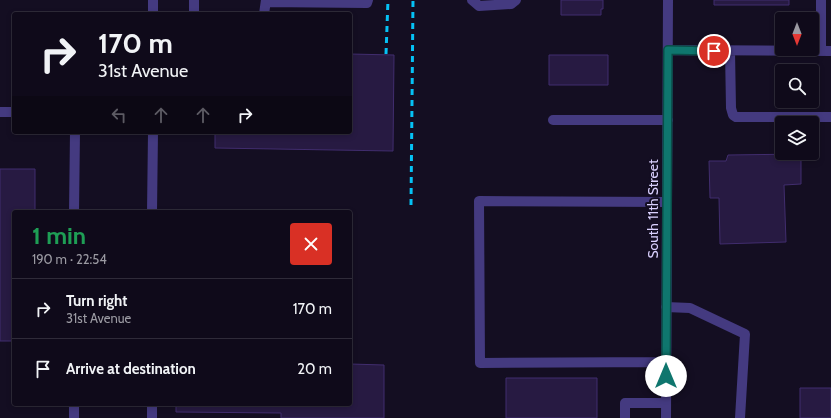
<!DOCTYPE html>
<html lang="en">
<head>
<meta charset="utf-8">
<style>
	:root { --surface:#0f0a1a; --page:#181323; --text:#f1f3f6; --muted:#9b9aa2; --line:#2f2b39 }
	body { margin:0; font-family:Cabin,sans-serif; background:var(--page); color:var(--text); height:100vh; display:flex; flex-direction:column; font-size:15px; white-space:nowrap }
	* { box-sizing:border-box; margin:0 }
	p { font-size:13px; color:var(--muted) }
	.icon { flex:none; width:22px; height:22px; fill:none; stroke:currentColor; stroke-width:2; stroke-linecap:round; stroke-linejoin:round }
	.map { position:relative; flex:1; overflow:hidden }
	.sheet { position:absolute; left:12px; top:210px; width:340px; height:196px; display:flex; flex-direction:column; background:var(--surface); border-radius:4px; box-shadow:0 2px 6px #0003,0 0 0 1px var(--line) }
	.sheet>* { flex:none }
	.top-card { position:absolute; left:12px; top:12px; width:340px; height:122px; border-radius:4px; box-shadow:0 2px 6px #0003,0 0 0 1px var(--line); background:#0f0a1a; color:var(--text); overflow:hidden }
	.needle { width:26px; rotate:180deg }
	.tools { position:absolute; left:775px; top:12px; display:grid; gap:8px }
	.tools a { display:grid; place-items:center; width:44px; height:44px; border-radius:4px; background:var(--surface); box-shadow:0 2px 6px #0003,0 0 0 1px var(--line); font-size:20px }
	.pin { position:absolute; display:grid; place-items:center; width:34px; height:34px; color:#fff; margin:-17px; border:2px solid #fff; border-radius:50%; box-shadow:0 1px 4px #0007 }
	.me { position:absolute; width:44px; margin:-22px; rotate:0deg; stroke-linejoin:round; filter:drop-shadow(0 0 3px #0008) }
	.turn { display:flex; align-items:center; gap:14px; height:84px; padding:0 20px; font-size:18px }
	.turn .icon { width:52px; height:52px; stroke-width:2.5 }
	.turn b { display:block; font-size:28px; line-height:34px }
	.lanes { display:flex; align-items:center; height:38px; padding:0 20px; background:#0003; justify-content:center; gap:20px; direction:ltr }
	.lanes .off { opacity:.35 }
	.round { display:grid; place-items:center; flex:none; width:42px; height:42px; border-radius:4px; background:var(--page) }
	.overview { display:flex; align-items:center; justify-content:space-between; height:68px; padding:0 20px }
	h1 { font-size:24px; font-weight:700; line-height:30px; color:#1e9e55 }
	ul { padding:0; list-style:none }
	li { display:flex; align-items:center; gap:12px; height:60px; padding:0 20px; border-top:1px solid var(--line) }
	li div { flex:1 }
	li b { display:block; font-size:15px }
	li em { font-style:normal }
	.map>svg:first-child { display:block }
	.building { fill:#271a42; stroke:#412d6e }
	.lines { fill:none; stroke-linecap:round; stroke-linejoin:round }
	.minor { stroke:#443a80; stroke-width:10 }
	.rail { stroke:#05c2f5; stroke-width:3; stroke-dasharray:6 5; stroke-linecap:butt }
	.route-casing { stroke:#0a4d48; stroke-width:10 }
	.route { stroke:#0f766e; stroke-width:7 }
	.labels { text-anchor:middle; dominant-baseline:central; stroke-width:4; stroke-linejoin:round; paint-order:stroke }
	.street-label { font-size:14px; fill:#dad0fe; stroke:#140e22 }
</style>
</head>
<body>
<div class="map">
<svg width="831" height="418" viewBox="0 0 831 418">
	<rect width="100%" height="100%" fill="#140e22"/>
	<!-- building -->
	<path class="building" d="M561 0H603V9H601V15H561Z
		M714 0H789V5H714Z
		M350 54 394 55 393 151 215 148V132H350Z
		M549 55H608V85H549Z
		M801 154V184L784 185 786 242 720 244 719 198H710L709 161H726L728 155Z
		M0 169H35V212H14V341H0Z
		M350 364 384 365V418H281V413L176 412V404H350Z
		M506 378H597V418H506Z
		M800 388H831V418H800Z"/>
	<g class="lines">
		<!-- minor -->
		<path class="minor" d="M153 0V14
			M472 0 479 6 511 4 516 0
			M266 2 367 3 368 0
			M194 14V0
			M264 14 266 0
			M668 50 831 51
			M730 51 731 108 733 115 736 117H831
			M821 51V0
			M0 112H14
			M553 120H668
			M74 212 75 132
			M152 212 153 132
			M666 307 690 308 745 334 740 418
			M666 362 480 363 479 201 667 202
			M74 404V418
			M152 418V404
			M625 418V403H666
			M666 418 668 0"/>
		<!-- rail -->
		<path class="rail" d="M386 54 388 0
			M411 205 413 0"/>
	</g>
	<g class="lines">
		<!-- route casing -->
		<g class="route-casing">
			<path id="route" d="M666 376 668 50 714 51"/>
		</g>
		<!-- route -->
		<use href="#route" class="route"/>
	</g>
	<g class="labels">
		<!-- street labels -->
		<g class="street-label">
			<text transform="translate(653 209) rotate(-90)">South 11th Street</text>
		</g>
	</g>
</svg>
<div class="tools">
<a><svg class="needle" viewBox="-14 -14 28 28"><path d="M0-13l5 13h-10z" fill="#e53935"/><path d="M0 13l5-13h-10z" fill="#9b9aa2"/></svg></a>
<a><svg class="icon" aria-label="search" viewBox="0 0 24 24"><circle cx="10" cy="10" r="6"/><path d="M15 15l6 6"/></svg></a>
<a><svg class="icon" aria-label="layers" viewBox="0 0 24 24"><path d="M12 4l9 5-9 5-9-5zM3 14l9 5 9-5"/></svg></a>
</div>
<div class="pin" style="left:714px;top:51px;background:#d93025"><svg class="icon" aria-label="arrive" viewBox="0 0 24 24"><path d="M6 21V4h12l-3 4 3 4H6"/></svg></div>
<svg class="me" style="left:666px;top:376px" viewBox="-20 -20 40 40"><circle r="19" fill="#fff"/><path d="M0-13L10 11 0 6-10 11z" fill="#0f766e"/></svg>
<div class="top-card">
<div class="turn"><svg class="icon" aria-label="right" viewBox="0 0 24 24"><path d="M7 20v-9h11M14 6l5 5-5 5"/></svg><div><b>170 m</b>31st Avenue</div></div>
<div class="lanes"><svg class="icon off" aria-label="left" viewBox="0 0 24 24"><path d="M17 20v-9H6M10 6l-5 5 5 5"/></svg><svg class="icon off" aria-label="ahead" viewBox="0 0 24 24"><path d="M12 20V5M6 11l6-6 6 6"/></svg><svg class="icon off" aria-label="ahead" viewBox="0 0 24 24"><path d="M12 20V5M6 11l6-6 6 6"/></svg><svg class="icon" aria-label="right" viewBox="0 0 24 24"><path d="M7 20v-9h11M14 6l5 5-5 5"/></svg></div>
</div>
<section class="sheet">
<div class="overview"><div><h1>1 min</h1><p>190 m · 22:54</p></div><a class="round" style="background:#d93025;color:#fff"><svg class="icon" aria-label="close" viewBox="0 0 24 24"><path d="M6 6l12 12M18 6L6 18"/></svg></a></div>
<ul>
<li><svg class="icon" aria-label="right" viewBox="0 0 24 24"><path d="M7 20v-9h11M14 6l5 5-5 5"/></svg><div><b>Turn right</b><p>31st Avenue</p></div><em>170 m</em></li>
<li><svg class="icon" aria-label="arrive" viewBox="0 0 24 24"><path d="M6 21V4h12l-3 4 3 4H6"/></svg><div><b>Arrive at destination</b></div><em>20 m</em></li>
</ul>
</section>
</div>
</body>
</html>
